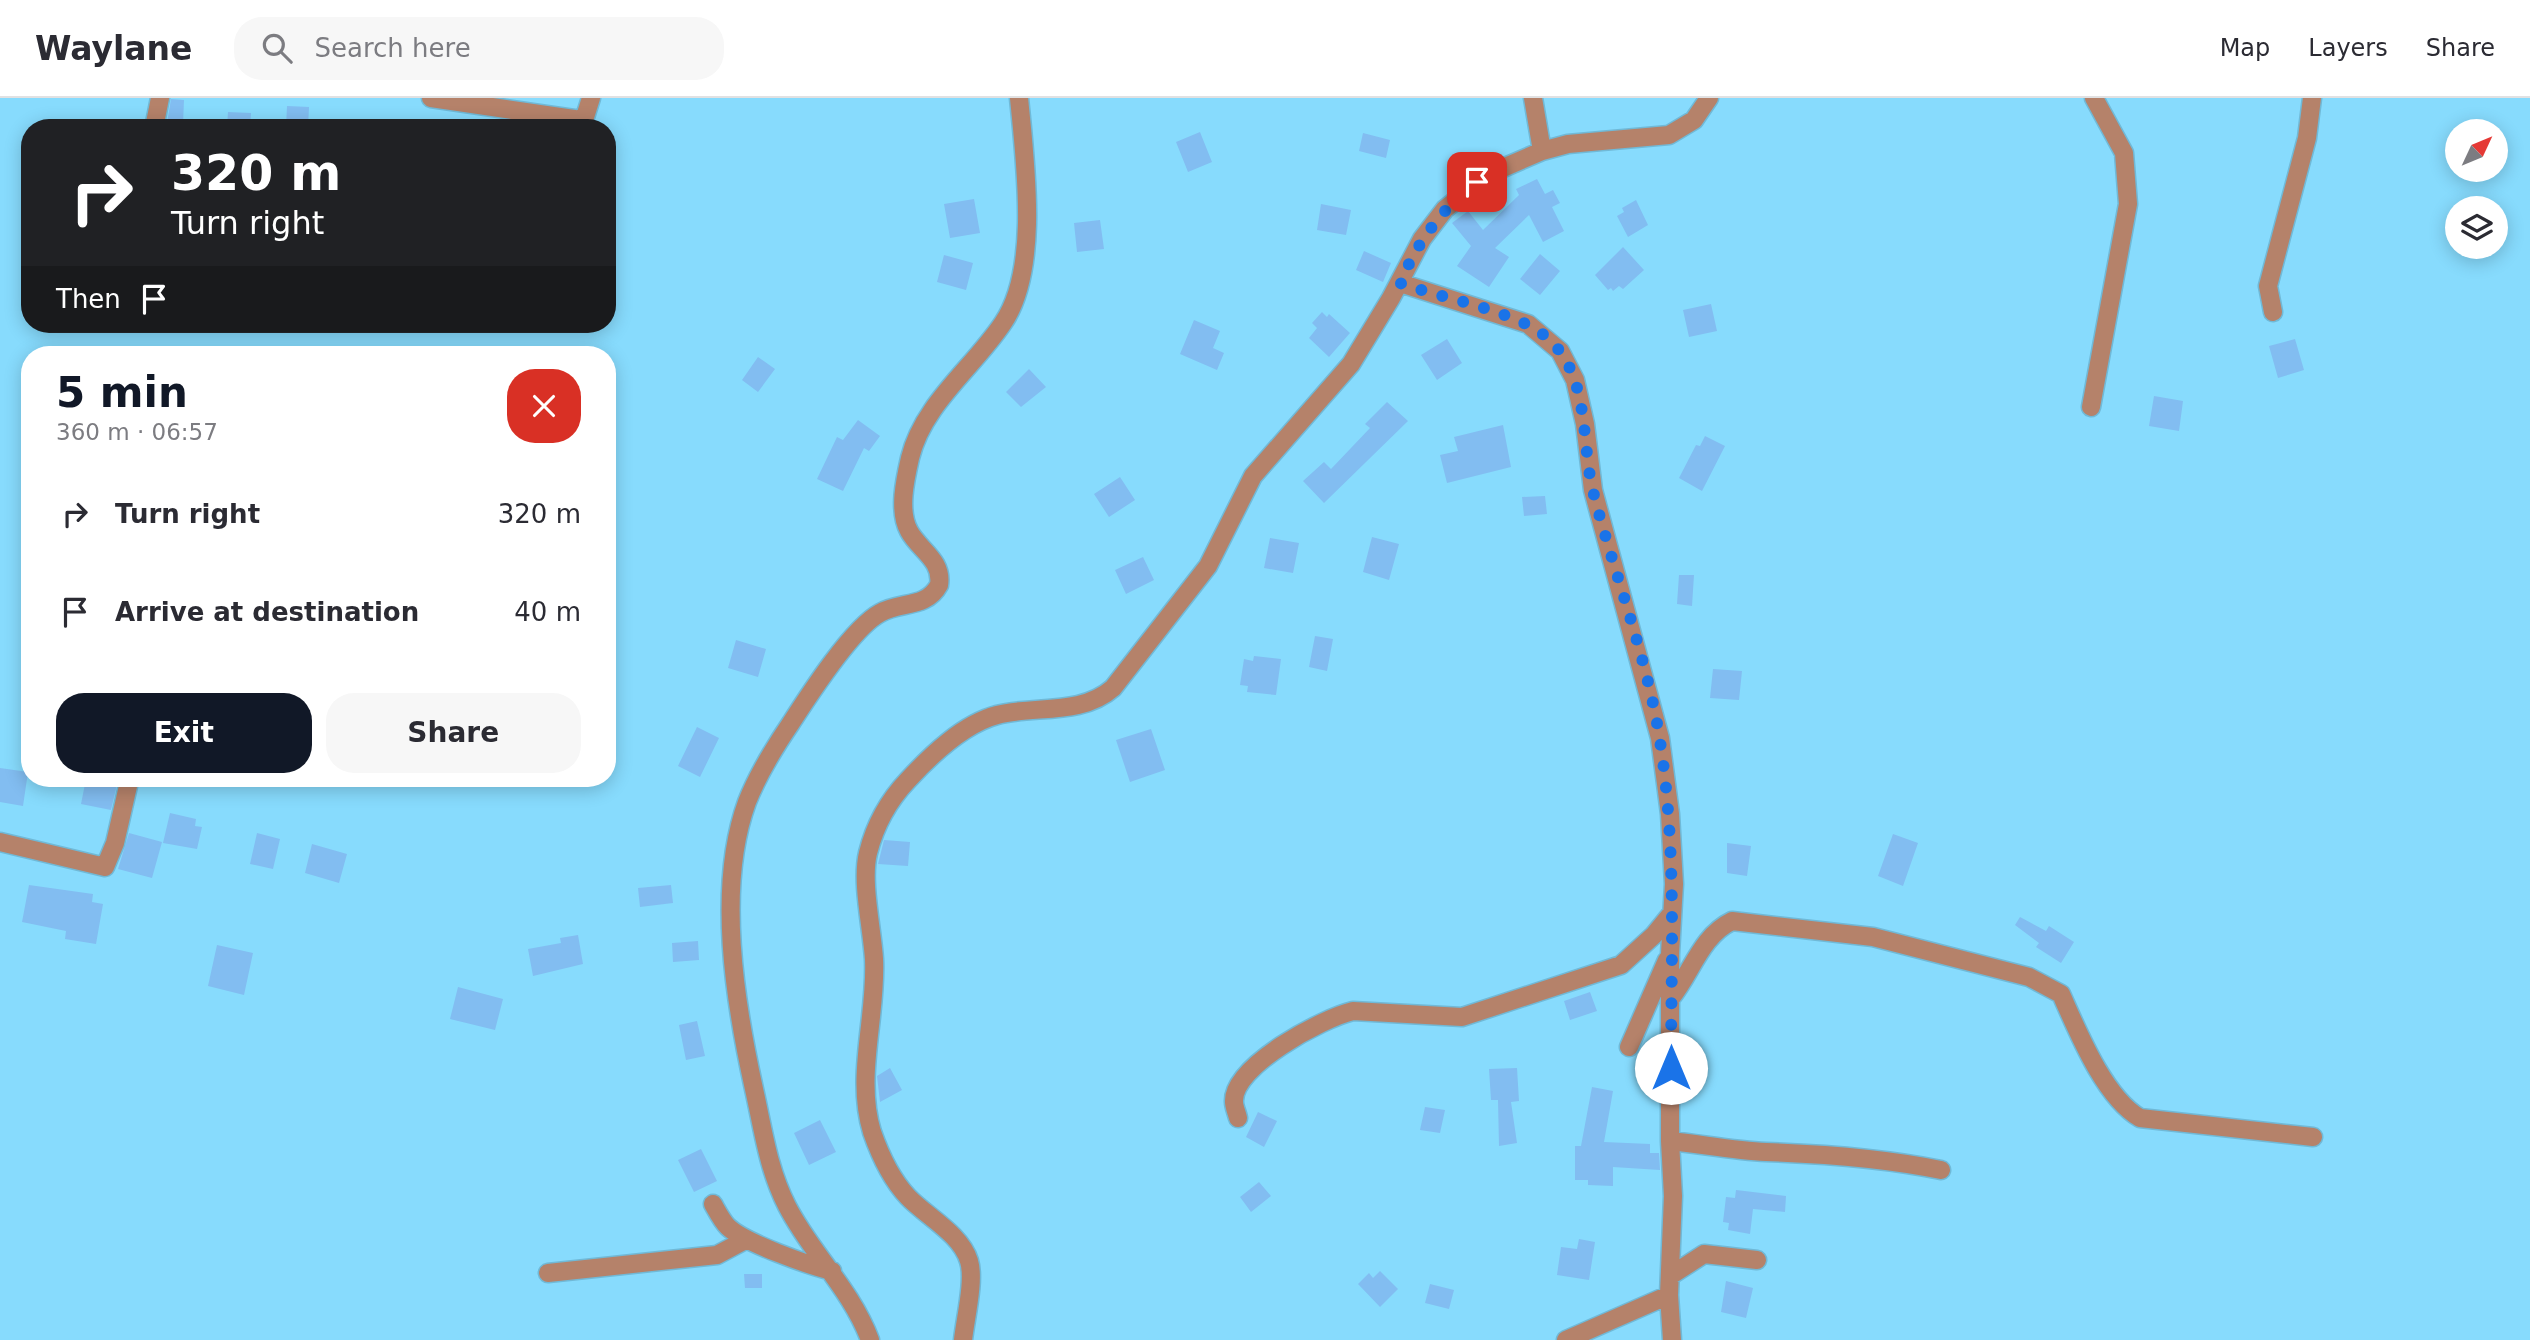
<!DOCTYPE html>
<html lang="en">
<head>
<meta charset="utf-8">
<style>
	:root { --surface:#fff; --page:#f7f7f7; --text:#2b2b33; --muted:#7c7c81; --line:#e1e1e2; --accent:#111827 }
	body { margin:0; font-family:"DejaVu Sans",sans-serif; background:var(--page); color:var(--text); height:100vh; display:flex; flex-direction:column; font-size:26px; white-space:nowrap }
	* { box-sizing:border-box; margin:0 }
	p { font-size:23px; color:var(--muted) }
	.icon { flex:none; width:38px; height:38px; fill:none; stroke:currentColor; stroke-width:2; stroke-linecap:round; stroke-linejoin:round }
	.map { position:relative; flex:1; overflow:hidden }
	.sheet { position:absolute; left:21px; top:248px; width:595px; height:441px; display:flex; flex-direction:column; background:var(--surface); border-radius:28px; box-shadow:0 4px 18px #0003 }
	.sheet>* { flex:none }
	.hud { position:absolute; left:21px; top:21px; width:595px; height:214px; border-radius:28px; box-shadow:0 4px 18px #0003; background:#202124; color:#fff; overflow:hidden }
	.needle { width:46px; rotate:46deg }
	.fabs { position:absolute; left:2445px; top:21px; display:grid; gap:14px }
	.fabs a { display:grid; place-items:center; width:63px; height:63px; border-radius:50%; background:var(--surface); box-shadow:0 4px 18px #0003; font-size:35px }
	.pin { position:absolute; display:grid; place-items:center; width:60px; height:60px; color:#fff; margin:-30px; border-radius:14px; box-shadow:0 4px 10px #0006 }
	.me { position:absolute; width:77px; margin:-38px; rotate:0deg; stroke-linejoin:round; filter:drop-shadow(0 0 5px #0008) }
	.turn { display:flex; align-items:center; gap:24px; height:147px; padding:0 35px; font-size:32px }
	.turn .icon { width:91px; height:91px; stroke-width:2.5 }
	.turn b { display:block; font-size:49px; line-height:60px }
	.then { display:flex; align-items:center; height:66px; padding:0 35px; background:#0003; gap:14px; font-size:26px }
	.round { display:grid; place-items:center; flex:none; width:74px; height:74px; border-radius:28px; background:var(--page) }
	.overview { display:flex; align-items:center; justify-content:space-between; height:119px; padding:0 35px }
	h1 { font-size:42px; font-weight:700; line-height:52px; color:var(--accent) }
	.action { display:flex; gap:14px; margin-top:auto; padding:14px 35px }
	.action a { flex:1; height:80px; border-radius:28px; background:var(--accent); color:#fff; font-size:28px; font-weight:700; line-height:80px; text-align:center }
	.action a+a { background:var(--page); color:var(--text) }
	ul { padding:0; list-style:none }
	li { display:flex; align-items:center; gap:21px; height:98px; padding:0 35px }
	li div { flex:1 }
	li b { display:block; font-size:26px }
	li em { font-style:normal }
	header { display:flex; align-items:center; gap:42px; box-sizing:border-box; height:98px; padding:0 35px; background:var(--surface); border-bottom:2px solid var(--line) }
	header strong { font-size:33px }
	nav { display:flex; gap:38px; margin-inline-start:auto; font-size:24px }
	.search { width:490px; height:63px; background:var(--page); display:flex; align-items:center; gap:18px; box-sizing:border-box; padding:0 24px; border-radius:28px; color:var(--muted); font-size:26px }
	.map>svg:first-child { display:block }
	.building { fill:#82bdf1 }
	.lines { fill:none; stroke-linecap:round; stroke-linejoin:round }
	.minor-casing { stroke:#70b9d7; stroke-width:21 }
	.minor { stroke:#b5826a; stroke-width:18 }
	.route { stroke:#1a73e8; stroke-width:12; stroke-dasharray:0 21.6 }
</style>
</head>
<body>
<header>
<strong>Waylane</strong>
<div class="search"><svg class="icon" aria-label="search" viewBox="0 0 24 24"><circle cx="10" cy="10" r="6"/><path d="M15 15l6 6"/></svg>Search here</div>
<nav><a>Map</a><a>Layers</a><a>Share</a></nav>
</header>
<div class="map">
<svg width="2530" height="1242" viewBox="0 0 2530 1242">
	<rect width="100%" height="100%" fill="#87dbfd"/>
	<!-- building -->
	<path class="building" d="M171 1 184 2 183 26 167 25Z
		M287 8 309 9 308 30H286Z
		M228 14 251 15 250 30H227Z
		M1200 34 1212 64 1188 74 1176 44Z
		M1363 35 1390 42 1386 60 1359 53Z
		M1537 81 1545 96 1553 92 1560 105 1552 109 1564 133 1543 144 1529 117 1495 150 1509 159 1489 189 1457 168 1471 148 1452 125 1468 113 1483 132 1519 97 1516 91Z
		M974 101 980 135 950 140 944 106Z
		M1636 102 1648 127 1628 139 1617 118 1624 114 1622 110Z
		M1321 106 1351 112 1346 137 1317 132Z
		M1100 122 1104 151 1077 154 1074 125Z
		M1623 149 1644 172 1623 191 1619 188 1613 193 1611 190 1608 192 1595 177Z
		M1364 153 1391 165 1383 184 1356 172Z
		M1540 156 1560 173 1540 197 1520 181Z
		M944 157 973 165 966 192 937 184Z
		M1711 206 1717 233 1689 239 1683 212Z
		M1322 214 1327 219 1329 216 1350 235 1329 259 1309 240 1317 230 1312 225Z
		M1194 222 1220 233 1213 250 1224 255 1217 272 1180 256Z
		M1447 241 1462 265 1437 282 1421 257Z
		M2295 241 2304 272 2278 280 2269 248Z
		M758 259 775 271 758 294 742 282Z
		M1029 271 1046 289 1021 309 1006 294Z
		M2154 298 2183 303 2179 333 2149 328Z
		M1387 304 1408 323 1324 405 1303 383 1324 364 1331 371 1370 330 1365 326Z
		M858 322 880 338 869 353 864 350 843 393 817 381 837 339 843 342Z
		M1503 327 1511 369 1447 385 1440 357 1458 353 1454 339Z
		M1705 338 1725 348 1702 393 1679 380 1696 347 1700 348Z
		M1120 379 1135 402 1109 419 1094 396Z
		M1545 398 1547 416 1524 418 1522 399Z
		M1372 439 1399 446 1389 482 1363 474Z
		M1270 440 1299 445 1293 475 1264 470Z
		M1143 459 1154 482 1126 496 1115 472Z
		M1679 477H1694L1692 508 1677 506Z
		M1315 538 1333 541 1327 573 1309 569Z
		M736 542 766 551 758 579 728 570Z
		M1254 558 1281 561 1276 597 1247 594 1248 588 1240 587 1244 561 1253 563Z
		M1713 571 1742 573 1739 602 1710 600Z
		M697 629 719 640 700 679 678 668Z
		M1151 631 1165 672 1130 684 1116 642Z
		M0 670 28 674 23 708 0 704Z
		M86 681 117 687 111 712 81 706Z
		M170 715 196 721 195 728 202 729 197 751 163 745Z
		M129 735 162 744 152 780 118 771Z
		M257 735 280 741 273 771 250 766Z
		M1893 736 1918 745 1903 788 1878 778Z
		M884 742 910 744 908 768 878 766Z
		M1727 745 1751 748 1747 778 1727 775Z
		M312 746 347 756 339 785 305 775Z
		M29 787 93 796 92 804 103 806 96 846 65 841 66 833 22 824Z
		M671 787 673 805 640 809 638 790Z
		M2020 819 2046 833 2049 828 2074 844 2061 865 2036 849 2039 845 2015 827Z
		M578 837 583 866 533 878 528 851 561 845 560 840Z
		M698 843 699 862 673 864 672 845Z
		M217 847 253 855 244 897 208 888Z
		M458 889 503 901 495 932 450 921Z
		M1590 894 1597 913 1570 922 1564 903Z
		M697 923 705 958 686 962 679 927Z
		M890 970 902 992 880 1004 877 978Z
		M1517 970 1519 1003 1511 1004 1517 1045 1499 1048 1498 1002H1491L1489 971Z
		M1592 989 1613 993 1604 1044 1650 1046V1055H1659L1660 1072 1613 1069V1088L1588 1087V1082H1575V1048H1581Z
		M1425 1009 1445 1012 1440 1035 1420 1032Z
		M1258 1014 1277 1023 1264 1049 1246 1039Z
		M820 1022 836 1054 809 1067 794 1035Z
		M701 1051 717 1083 694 1094 678 1062Z
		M1259 1084 1271 1098 1251 1114 1240 1099Z
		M1736 1092 1786 1098 1785 1114 1753 1111 1750 1136 1728 1132 1729 1125 1723 1124 1726 1099 1735 1100Z
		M1579 1141 1595 1144 1589 1182 1557 1177 1561 1149 1577 1151Z
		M1380 1173 1398 1191 1380 1209 1358 1186 1369 1175 1373 1180Z
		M744 1176H762V1190H745Z
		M1726 1183 1753 1190 1746 1220 1721 1214Z
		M1430 1186 1454 1192 1449 1211 1425 1205Z"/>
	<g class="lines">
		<!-- minor casing -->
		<g class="minor-casing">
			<path id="minor" d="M431 0 581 22 585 19 591 0
				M1533 0 1542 53
				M154 30 160 0
				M1400 185 1528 226 1560 253 1575 282 1585 326 1593 392 1660 640 1670 716 1674 786 1670 856V1043L1673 1098 1669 1197 1672 1242
				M2273 214 2268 188 2307 40 2312 0
				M2091 309 2128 106 2124 55 2094 0
				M0 744 105 769 115 745 128 688
				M1671 900C1692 874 1701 838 1732 823L1873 839 2029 879 2061 896C2078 934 2104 999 2140 1020L2313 1039
				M1629 949 1667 862
				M1238 1020C1237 1015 1234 1009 1234 1004 1232 968 1323 920 1353 913L1462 919 1621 867 1654 837 1672 815
				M1670 1043C1701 1046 1734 1053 1766 1054 1825 1056 1883 1060 1941 1072
				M713 1106C717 1113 722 1123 728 1129 745 1145 808 1167 832 1173
				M548 1175 717 1157 747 1141
				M1670 1178 1704 1156 1757 1162
				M870 1242C851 1191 811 1155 787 1108 768 1071 763 1031 754 991 735 905 716 789 747 704 758 676 774 650 791 625 809 597 852 530 880 515 900 503 926 511 939 487 943 462 919 452 909 433 898 413 905 382 910 360 923 306 973 270 1003 225 1040 171 1025 63 1019 0
				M963 1242C965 1222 975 1182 969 1163 961 1136 926 1118 908 1099 891 1081 880 1057 872 1034 855 978 877 918 874 861 872 830 861 784 868 755 875 727 888 703 908 682 931 657 963 626 997 617 1035 607 1081 618 1113 590L1208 468 1253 378 1351 266 1391 200 1422 141 1445 111 1489 76 1542 53 1568 46 1669 37 1694 22 1709 0
				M1566 1242 1669 1197"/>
		</g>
		<!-- minor -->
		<use href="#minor" class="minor"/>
	</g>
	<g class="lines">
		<!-- route -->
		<path class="route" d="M1477 84C1441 111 1418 144 1400 185 1442 201 1521 213 1551 243 1590 282 1581 344 1593 393 1614 476 1647 558 1660 643 1677 752 1671 860 1671 970"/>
	</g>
</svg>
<div class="fabs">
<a><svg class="needle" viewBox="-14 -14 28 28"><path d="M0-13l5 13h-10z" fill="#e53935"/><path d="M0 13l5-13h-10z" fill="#7c7c81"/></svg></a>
<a><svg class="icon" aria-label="layers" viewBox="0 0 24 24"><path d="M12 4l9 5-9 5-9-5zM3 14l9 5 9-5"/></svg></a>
</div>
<div class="pin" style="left:1477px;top:84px;background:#d93025"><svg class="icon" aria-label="arrive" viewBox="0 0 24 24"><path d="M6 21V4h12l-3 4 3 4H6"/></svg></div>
<svg class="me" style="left:1671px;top:970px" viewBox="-20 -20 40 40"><circle r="19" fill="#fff"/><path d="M0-13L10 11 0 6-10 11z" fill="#1a73e8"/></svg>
<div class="hud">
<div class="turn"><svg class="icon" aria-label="right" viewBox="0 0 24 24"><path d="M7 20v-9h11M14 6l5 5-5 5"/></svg><div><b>320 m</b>Turn right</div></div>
<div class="then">Then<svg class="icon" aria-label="arrive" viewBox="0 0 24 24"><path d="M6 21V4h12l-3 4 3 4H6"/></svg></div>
</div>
<section class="sheet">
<div class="overview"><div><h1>5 min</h1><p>360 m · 06:57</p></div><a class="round" style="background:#d93025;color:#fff"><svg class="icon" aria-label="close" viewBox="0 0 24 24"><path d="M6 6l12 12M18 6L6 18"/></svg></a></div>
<ul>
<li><svg class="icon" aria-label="right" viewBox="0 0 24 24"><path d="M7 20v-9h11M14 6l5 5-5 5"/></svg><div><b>Turn right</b></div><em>320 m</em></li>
<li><svg class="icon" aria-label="arrive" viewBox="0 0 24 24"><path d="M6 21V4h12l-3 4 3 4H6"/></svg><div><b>Arrive at destination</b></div><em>40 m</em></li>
</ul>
<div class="action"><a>Exit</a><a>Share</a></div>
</section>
</div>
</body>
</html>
